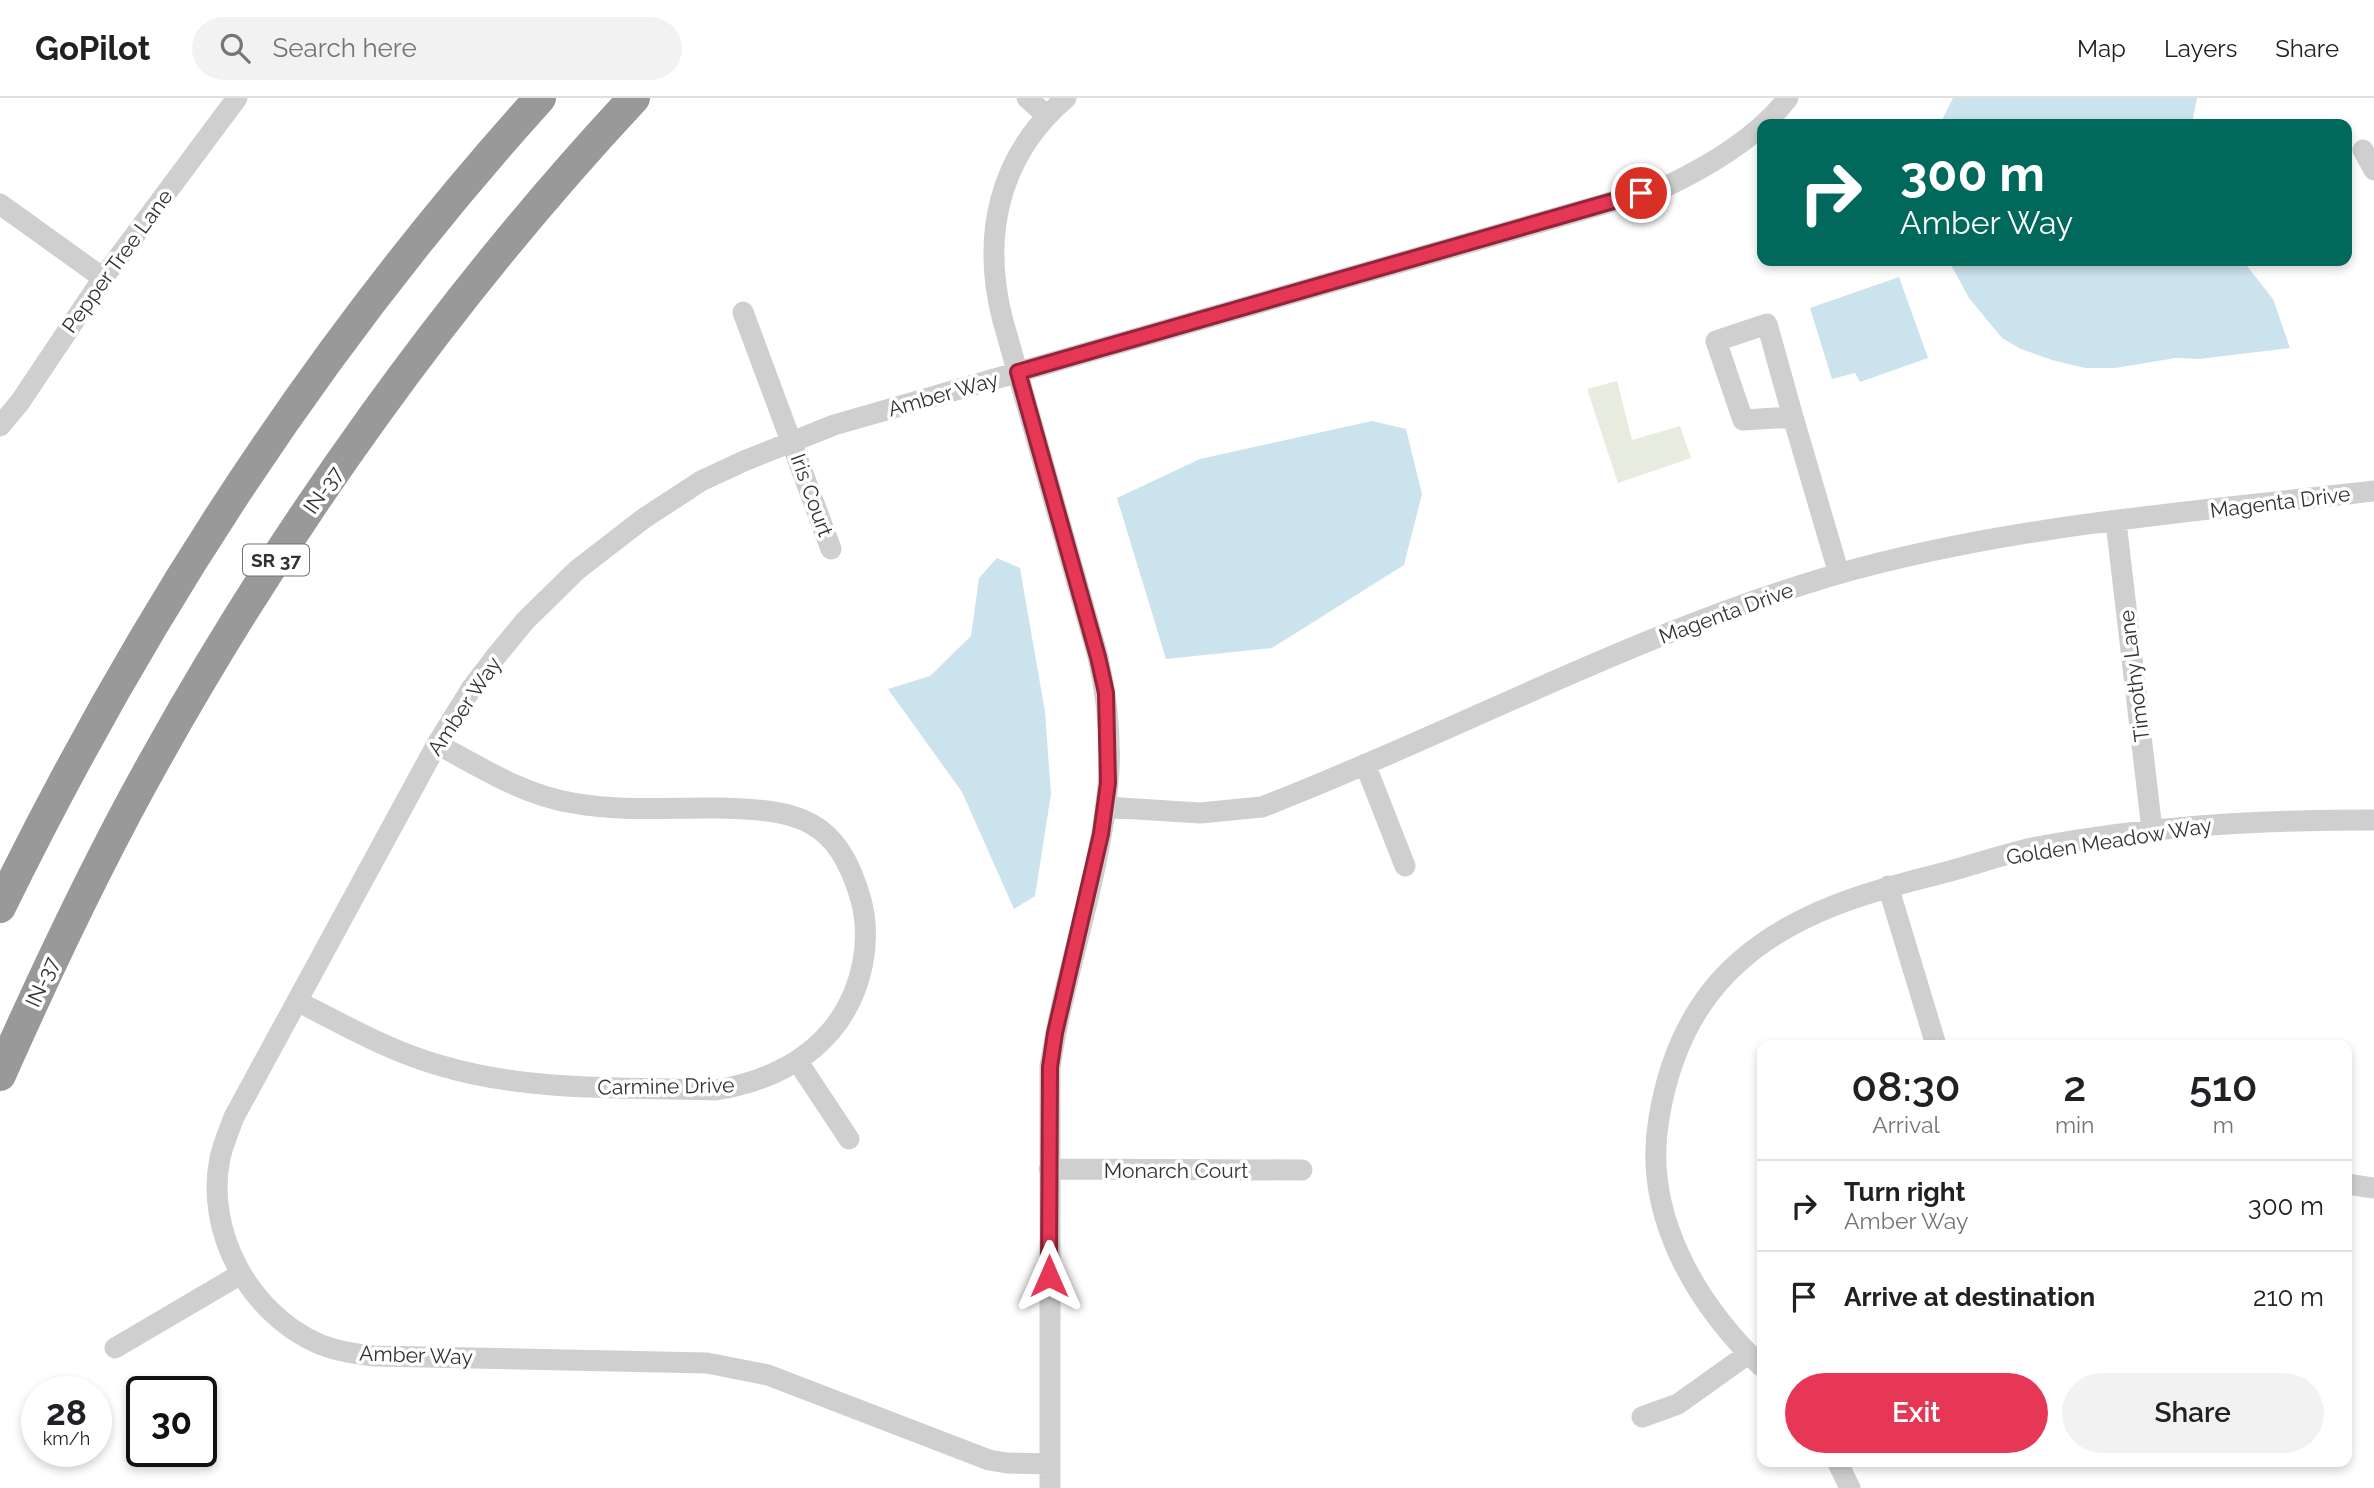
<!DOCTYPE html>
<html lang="en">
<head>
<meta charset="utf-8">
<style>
	:root { --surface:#fff; --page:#f2f2f2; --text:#202124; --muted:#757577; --line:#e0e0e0; --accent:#e73756 }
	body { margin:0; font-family:Raleway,sans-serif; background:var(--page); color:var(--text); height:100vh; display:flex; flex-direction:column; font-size:26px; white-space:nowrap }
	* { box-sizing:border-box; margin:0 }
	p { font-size:23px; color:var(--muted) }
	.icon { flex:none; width:38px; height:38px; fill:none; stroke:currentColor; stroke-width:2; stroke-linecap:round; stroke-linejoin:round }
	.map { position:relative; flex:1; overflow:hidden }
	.sheet { position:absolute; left:1757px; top:942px; width:595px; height:427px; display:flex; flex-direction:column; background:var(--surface); border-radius:14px; box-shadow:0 4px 10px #0003 }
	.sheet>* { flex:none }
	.banner { position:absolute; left:1757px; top:21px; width:595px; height:147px; border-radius:14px; box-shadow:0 4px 10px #0003; background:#00695c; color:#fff; overflow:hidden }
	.speed { position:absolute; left:21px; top:1278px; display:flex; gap:14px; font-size:35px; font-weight:700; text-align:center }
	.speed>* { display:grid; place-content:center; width:91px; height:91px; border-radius:50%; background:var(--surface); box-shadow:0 4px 10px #0003; line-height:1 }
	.speed small { font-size:18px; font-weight:400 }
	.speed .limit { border:4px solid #111; border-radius:10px; background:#fff; color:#111 }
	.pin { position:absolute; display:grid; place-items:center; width:60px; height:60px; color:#fff; margin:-30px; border:4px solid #fff; border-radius:50%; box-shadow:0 2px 7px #0007 }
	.me { position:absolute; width:77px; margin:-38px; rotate:0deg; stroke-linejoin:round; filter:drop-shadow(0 0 5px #0008) }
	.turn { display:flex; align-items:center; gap:24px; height:147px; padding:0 28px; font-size:32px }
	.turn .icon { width:91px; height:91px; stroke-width:2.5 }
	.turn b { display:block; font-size:49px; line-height:60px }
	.eta { display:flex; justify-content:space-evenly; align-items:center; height:119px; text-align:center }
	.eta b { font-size:42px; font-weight:600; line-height:49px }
	.primary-button { display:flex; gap:14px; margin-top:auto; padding:14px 28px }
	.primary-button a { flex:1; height:80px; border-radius:42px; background:var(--accent); color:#fff; font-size:28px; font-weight:600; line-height:80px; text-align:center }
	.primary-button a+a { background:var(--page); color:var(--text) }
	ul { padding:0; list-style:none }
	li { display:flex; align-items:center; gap:21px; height:91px; padding:0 28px; border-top:2px solid var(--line) }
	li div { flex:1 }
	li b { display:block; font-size:26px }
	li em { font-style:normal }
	header { display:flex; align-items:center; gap:42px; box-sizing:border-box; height:98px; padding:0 35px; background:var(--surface); border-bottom:2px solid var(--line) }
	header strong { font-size:33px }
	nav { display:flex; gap:38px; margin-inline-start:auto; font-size:24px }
	.search { width:490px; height:63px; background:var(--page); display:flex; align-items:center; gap:18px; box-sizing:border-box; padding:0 24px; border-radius:38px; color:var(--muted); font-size:26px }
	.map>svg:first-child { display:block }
	.green { fill:#e7ecde }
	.water { fill:#cbe3ec }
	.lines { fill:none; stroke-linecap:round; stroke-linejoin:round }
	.minor { stroke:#cfcfcf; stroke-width:21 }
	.highway { stroke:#999; stroke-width:32 }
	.route-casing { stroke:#962438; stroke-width:18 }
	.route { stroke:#e73756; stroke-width:12 }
	.labels { text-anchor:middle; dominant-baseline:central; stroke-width:7; stroke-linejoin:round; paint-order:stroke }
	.shield { fill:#fff; stroke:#707070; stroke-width:2 }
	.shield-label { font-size:19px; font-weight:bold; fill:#323232 }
	.street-label { font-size:21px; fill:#323232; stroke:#fff }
</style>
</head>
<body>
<header>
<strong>GoPilot</strong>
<div class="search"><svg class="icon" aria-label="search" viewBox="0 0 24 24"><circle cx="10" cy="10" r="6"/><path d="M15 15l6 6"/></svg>Search here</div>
<nav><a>Map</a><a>Layers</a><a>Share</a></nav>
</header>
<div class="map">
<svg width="2374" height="1390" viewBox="0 0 2374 1390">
	<rect width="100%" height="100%" fill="#fff"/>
	<!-- green -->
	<path class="green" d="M1617 283 1632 342 1680 328 1691 360 1618 385 1587 291Z"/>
	<!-- water -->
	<path class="water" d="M1953 0H2197L2192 26H1940Z
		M1949 163H2243L2273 201 2290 250 2199 261 2176 260 2115 270H2085L2052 262 2021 251 2002 240 1969 200Z
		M1899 179 1928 260 1860 284 1855 275 1832 281 1810 210Z
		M1372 323 1406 331 1422 396 1404 467 1272 550 1166 561 1117 400 1200 361Z
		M997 460 1020 470 1045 614 1051 696 1035 798 1014 811 962 694 888 591 930 578 971 538 979 480Z"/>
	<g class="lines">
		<!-- minor -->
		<path class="minor" d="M1027 0 1046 17
			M2363 52 2374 72
			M0 106 103 180
			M743 214 831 451
			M1793 319 1767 226 1716 243 1743 322 1793 319 1839 476
			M0 328 20 304 103 180 237 0
			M2116 424 2152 732
			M1365 666 1405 768
			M1105 709 1200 715 1262 709C1453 635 1634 536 1831 478 2007 427 2192 414 2374 393
			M1888 788 1936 947
			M297 903C344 927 391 954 442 968 530 994 625 989 716 992 765 984 808 965 838 924 862 890 872 843 861 802 838 720 798 712 721 710 673 709 621 714 573 705 523 697 480 669 437 646
			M798 964 849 1041
			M1049 1071 1302 1072
			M2347 1086 2374 1090
			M115 1250 241 1176
			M1762 1269C1695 1205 1642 1115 1659 1020 1669 959 1693 904 1740 863 1795 814 1870 793 1939 776 1970 768 2001 757 2032 750 2145 728 2259 722 2374 722
			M1642 1319 1678 1306 1748 1256
			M1837 1363 1850 1390
			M1050 1366 1007 1365 989 1362 768 1277 707 1265 374 1258C354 1256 335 1253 317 1245 249 1214 205 1134 220 1060 223 1046 229 1033 234 1019L437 646 471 591 497 557 525 523 577 472 643 421 701 383 744 363 834 327 1667 88C1711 67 1758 39 1788 0
			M1050 1390V969C1064 874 1100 782 1108 686 1112 643 1107 600 1098 559L1003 223C981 139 998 58 1066 0"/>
		<!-- highway -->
		<path class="highway" d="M0 809C143 517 322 241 540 0
			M0 977C48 869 98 763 156 660 286 427 451 196 634 0"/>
	</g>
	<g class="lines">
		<!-- route casing -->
		<g class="route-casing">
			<path id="route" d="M1049 1178 1050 969 1055 935 1101 736 1108 685 1106 595 1098 559 1018 274 1641 95"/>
		</g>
		<!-- route -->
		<use href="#route" class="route"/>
	</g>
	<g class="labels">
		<!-- shield labels -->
		<rect class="shield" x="243" y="446.5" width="66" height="31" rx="5"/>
		<g class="shield-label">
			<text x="276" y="462">SR 37</text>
		</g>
		<!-- street labels -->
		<g class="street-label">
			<text transform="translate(117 163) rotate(-54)">Pepper Tree Lane</text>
			<text transform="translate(943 296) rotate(-16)">Amber Way</text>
			<text transform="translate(323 392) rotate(-55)">IN-37</text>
			<text transform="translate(812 397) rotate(70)">Iris Court</text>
			<text transform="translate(2280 404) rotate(-7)">Magenta Drive</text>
			<text transform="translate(1726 515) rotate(-20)">Magenta Drive</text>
			<text transform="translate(2134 578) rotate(-97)">Timothy Lane</text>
			<text transform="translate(464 608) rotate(-56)">Amber Way</text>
			<text transform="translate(2109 743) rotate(-9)">Golden Meadow Way</text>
			<text transform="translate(42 884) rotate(-66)">IN-37</text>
			<text transform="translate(666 988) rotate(-1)">Carmine Drive</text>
			<text x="1176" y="1072">Monarch Court</text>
			<text transform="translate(416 1257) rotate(2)">Amber Way</text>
		</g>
	</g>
</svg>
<div class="speed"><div>28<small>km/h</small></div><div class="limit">30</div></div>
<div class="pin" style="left:1641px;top:95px;background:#d93025"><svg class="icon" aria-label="arrive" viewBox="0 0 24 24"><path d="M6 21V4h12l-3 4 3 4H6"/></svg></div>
<svg class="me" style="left:1049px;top:1178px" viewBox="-20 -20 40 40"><path d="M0-17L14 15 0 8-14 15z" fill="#e73756" stroke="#fff" stroke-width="4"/></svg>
<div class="banner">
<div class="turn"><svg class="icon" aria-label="right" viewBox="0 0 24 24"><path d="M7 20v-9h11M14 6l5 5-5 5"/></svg><div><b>300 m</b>Amber Way</div></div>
</div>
<section class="sheet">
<div class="eta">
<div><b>08:30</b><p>Arrival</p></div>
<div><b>2</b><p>min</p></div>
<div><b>510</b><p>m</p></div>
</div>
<ul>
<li><svg class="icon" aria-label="right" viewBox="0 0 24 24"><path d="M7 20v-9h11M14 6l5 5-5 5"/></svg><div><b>Turn right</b><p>Amber Way</p></div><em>300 m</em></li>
<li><svg class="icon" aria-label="arrive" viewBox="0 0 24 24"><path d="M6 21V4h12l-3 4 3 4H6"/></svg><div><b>Arrive at destination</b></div><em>210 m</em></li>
</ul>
<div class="primary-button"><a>Exit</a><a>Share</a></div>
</section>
</div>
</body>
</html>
